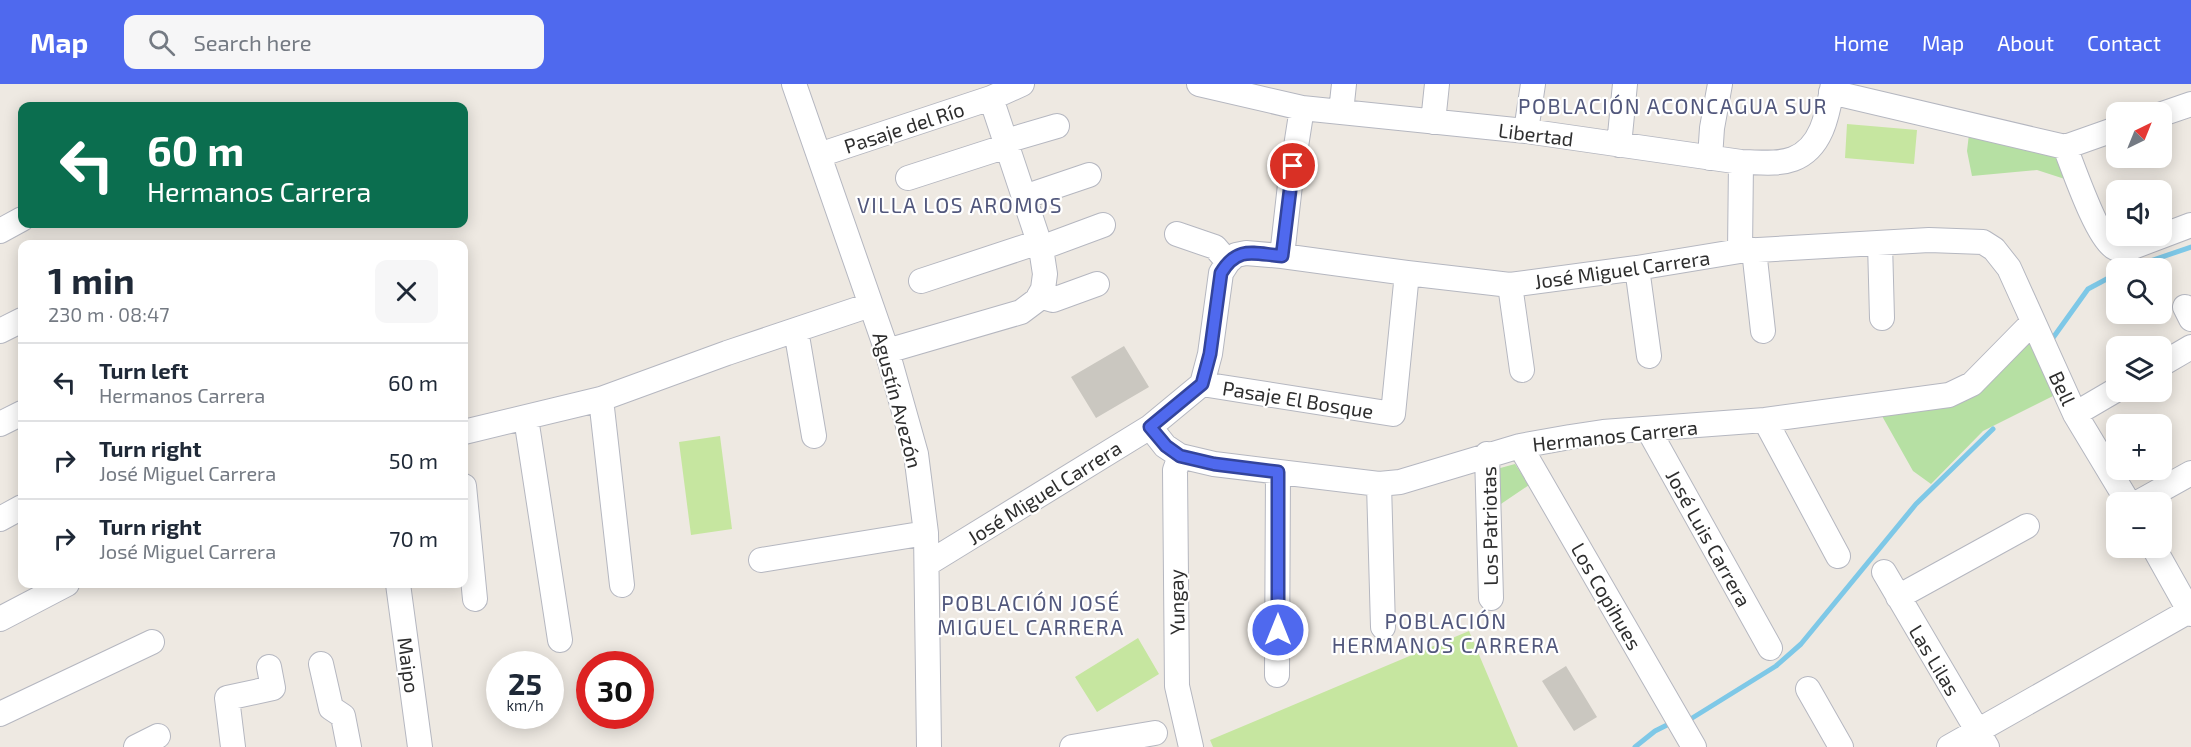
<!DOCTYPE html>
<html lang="en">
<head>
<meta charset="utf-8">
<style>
	:root { --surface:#fff; --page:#f6f6f7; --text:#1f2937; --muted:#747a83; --line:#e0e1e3; --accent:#4f69ee }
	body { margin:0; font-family:"Exo 2",sans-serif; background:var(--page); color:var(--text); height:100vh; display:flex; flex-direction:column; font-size:22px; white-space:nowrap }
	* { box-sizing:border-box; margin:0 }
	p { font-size:20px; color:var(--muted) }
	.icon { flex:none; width:33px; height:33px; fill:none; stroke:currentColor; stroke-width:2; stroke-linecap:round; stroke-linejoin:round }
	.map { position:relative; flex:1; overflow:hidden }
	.sheet { position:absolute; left:18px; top:156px; width:450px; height:348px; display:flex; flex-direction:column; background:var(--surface); border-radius:12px; box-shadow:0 3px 15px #0003 }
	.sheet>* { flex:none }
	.banner { position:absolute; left:18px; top:18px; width:450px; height:126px; border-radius:12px; box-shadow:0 3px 15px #0003; background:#0b6e4f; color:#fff; overflow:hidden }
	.needle { width:39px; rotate:43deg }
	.tools { position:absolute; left:2106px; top:18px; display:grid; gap:12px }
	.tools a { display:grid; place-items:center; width:66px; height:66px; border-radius:12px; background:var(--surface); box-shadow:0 3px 15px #0003; font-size:30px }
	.speed { position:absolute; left:486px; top:567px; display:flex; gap:12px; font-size:30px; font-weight:700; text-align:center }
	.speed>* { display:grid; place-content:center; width:78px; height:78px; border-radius:50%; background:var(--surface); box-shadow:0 3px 15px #0003; line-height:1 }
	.speed small { font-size:15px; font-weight:400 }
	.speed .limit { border:9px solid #d22; background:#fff; color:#111 }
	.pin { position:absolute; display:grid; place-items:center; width:51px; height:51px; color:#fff; margin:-26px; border:3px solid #fff; border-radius:50%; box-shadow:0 2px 6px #0007 }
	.me { position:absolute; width:66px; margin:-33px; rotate:0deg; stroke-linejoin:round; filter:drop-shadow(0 0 4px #0008) }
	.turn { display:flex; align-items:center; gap:21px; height:126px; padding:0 30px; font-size:27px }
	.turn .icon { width:78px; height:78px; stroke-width:2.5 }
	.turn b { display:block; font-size:42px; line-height:51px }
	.round { display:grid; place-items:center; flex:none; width:63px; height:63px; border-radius:12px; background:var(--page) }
	.overview { display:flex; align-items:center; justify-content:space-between; height:102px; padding:0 30px }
	h1 { font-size:36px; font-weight:700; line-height:45px }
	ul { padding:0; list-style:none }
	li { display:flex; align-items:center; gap:18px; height:78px; padding:0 30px; border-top:2px solid var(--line) }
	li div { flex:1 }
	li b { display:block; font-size:22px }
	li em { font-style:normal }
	header { display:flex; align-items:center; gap:36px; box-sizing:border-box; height:84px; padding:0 30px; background:var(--accent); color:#fff }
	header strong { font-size:28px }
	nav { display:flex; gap:33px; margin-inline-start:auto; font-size:21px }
	.search { width:420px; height:54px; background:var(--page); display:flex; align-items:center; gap:15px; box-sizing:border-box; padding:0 21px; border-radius:12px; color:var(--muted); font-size:22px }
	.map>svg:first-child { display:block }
	.green { fill:#b6e0a3 }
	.pitch { fill:#c6e6a0 }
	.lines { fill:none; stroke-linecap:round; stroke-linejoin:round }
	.stream { stroke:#7ec8e7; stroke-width:5 }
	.building { fill:#cac7c0 }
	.minor-casing { stroke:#b5b7c0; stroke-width:26 }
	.minor { stroke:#fff; stroke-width:24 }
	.route-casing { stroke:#33449b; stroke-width:15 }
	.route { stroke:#4f69ee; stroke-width:10 }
	.labels { text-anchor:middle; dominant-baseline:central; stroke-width:4.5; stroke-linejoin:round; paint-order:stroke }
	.street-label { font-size:20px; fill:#2e2e2e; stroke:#fff }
	.neighbourhood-label { font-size:21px; letter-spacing:1.5px; fill:#51577c; stroke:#fff }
</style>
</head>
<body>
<header>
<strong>Map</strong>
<div class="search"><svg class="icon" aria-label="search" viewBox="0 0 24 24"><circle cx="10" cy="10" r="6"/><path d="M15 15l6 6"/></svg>Search here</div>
<nav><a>Home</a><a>Map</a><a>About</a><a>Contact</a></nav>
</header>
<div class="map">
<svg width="2191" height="663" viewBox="0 0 2191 663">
	<rect width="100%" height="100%" fill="#eee9e2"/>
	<!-- green -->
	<path class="green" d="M1969 50 2060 70 2071 97 2037 86 1972 92 1967 67Z
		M2029 255 2053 312 1983 347 1931 400 1913 387 1882 332 1981 307Z
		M1515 380 1529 401 1495 424 1493 386Z"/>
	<!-- pitch -->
	<path class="pitch" d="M1847 40 1917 46 1914 80 1845 74Z
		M720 352 732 445 691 451 679 358Z
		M1469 547 1518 663H1213L1210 656Z
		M1138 554 1159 590 1097 628 1075 593Z"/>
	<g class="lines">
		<!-- stream -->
		<path class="stream" d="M2130 184 2191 163
			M2050 258 2088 205 2116 190
			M1689 636 1776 582 1801 560 1916 420 1993 345
			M1635 663 1655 647 1667 641"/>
	</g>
	<!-- building -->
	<path class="building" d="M1124 262 1149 303 1096 334 1071 293Z
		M1566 582 1597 633 1574 647 1542 597Z"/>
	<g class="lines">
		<!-- minor casing -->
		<g class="minor-casing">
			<path id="minor" d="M794 0 887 267 916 370 926 449 929 663
				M1199 0 1302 24 1526 47 1741 78C1758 78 1777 81 1793 75 1823 64 1828 27 1833 0
				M1831 8 2065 63 2116 45
				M1341 28 1344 0
				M2162 30 2191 20
				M1433 38 1437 0
				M1526 47 1533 0
				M1006 57 1057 42
				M1619 61 1625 0
				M2065 63C2073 83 2098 157 2115 164 2118 166 2121 165 2125 166L2191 141
				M819 71 991 14 1022 0
				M1710 74 1712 44 1720 0
				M908 94 1007 62
				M1024 113 1089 91
				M0 147 22 135
				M1177 150 1215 163 1228 178
				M1880 159 1882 234
				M1041 164 1103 141
				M1754 166 1763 247
				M1740 167 1741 78
				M1282 172 1290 101 1302 24
				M1637 184 1649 272
				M921 197 1039 158
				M1510 201 1522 286
				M1039 212 1053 216 1097 200
				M2185 223 2191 235
				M796 246 814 352
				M0 247 22 236
				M887 267 1021 228 1037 216 1043 205 1045 190 1041 164 991 14
				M2162 280 2191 263
				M1202 300 1393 330 1407 189
				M601 315 622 501
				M2075 330 2116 306
				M526 334 560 556
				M1765 336 1838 472
				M0 340 22 329
				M1150 343 1165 362 1180 372 1214 380 1379 400 1400 398 1520 362 1570 353 1603 348 1765 336 1949 311 1972 300 2033 238
				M1648 345 1770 564
				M464 348 601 315 727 269 870 221
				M1520 362 1694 663
				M1487 370 1491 514
				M1180 372 1175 386 1177 602 1191 663
				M1379 400 1383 543
				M464 402 475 515
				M2139 418 2191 389
				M0 435 22 423
				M2154 464 2191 530
				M761 476 926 449
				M927 480 1150 343 1202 300 1210 270 1221 189 1228 178 1236 171 1246 169 1282 172 1407 189 1510 201 1637 184 1740 167 1929 156 1983 158 1994 165 2009 184 2075 330 2128 418
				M1884 488 1987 663
				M398 500 420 663
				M1898 513 2027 442
				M0 535 67 500
				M321 580 331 624 343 632 349 663
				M1277 591 1278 388
				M1808 605 1841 663
				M0 630 152 558
				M136 663 158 652
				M233 663 227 614 273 604 269 583
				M1072 663 1155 649
				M1949 663 2191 526"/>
		</g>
		<!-- minor -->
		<use href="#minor" class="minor"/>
	</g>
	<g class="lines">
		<!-- route casing -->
		<g class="route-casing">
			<path id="route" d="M1278 546V388L1214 380 1180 372 1166 362 1150 343 1202 300 1210 270 1221 189C1238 161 1254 170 1282 172L1293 82"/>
		</g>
		<!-- route -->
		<use href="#route" class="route"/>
	</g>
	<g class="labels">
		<!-- street labels -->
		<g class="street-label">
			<text transform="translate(904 43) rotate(-18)">Pasaje del Río</text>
			<text transform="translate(1536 50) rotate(7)">Libertad</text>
			<text transform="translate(1622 185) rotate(-8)">José Miguel Carrera</text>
			<text transform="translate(2063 304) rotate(65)">Bell</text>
			<text transform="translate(1298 315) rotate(9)">Pasaje El Bosque</text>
			<text transform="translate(898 316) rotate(75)">Agustín Avezón</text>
			<text transform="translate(1615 351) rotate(-6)">Hermanos Carrera</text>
			<text transform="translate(1044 408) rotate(-32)">José Miguel Carrera</text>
			<text transform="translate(1489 442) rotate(-91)">Los Patriotas</text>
			<text transform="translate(1709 454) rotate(61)">José Luis Carrera</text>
			<text transform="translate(1607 512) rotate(60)">Los Copihues</text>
			<text transform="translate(1176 518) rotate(-91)">Yungay</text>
			<text transform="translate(1935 576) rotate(59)">Las Lilas</text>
			<text transform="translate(409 581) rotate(82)">Maipo</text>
		</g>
		<!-- neighbourhood labels -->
		<g class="neighbourhood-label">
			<text x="1673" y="21">POBLACIÓN ACONCAGUA SUR</text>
			<text x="960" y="120">VILLA LOS AROMOS</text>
			<text x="1031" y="518">POBLACIÓN JOSÉ<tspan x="1031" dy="24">MIGUEL CARRERA</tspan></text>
			<text x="1446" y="536">POBLACIÓN<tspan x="1446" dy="24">HERMANOS CARRERA</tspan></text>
		</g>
	</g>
</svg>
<div class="tools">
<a><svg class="needle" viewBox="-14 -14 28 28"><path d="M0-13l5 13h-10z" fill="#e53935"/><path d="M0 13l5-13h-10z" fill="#747a83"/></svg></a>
<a><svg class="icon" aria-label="sound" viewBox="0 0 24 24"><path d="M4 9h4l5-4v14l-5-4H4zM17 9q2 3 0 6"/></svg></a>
<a><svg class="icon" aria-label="search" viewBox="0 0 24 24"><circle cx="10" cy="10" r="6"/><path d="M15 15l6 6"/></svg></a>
<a><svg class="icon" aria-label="layers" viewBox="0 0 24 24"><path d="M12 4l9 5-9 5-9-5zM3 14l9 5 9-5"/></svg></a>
<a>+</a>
<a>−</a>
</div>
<div class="speed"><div>25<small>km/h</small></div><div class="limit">30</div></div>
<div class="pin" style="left:1293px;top:82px;background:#d93025"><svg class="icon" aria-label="arrive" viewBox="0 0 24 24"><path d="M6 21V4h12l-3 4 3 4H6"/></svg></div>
<svg class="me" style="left:1278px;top:546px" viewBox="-20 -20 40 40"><circle r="17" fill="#4f69ee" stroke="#fff" stroke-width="3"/><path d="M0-11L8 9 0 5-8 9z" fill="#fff"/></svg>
<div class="banner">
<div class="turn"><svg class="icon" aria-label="left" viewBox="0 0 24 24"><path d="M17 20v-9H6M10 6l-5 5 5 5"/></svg><div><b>60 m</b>Hermanos Carrera</div></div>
</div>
<section class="sheet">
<div class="overview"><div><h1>1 min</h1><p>230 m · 08:47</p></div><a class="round"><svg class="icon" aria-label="close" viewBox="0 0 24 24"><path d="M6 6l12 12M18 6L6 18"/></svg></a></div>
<ul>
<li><svg class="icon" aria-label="left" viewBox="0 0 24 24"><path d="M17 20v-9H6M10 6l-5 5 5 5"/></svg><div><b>Turn left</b><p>Hermanos Carrera</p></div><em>60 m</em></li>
<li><svg class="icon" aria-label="right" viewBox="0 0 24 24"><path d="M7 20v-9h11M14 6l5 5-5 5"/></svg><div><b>Turn right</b><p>José Miguel Carrera</p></div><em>50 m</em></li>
<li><svg class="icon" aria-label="right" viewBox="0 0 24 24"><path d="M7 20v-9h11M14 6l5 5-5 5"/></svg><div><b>Turn right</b><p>José Miguel Carrera</p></div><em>70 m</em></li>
</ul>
</section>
</div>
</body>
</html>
